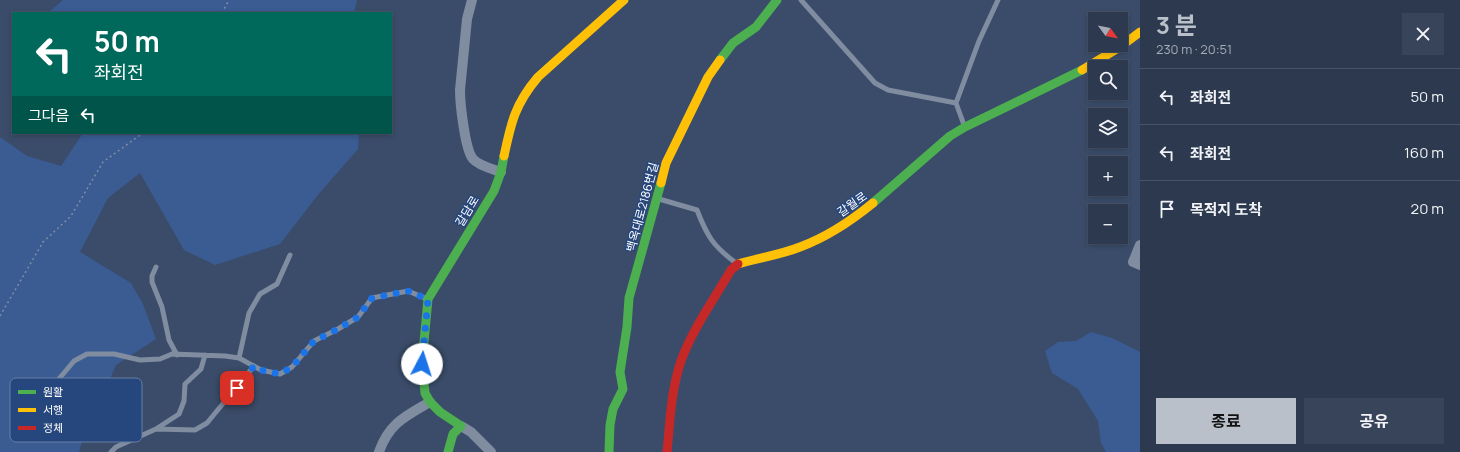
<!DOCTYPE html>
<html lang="ko">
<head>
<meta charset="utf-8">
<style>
	:root { --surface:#2c394f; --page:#384459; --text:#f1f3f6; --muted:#a6acb7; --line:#485366; --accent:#bac0ca }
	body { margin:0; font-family:Manrope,"Noto Sans KR",sans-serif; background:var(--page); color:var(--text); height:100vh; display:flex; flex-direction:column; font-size:15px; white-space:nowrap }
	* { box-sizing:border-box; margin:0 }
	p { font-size:13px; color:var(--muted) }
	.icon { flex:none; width:22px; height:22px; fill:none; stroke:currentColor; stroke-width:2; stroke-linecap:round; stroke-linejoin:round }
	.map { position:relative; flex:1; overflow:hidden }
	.details { display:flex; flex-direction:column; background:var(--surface); width:320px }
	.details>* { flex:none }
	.top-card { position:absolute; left:12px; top:12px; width:380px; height:122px; border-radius:0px; box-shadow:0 2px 6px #0003,0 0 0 1px var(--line); background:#00695c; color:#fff; overflow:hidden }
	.needle { width:26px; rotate:122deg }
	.controls { position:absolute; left:1088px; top:12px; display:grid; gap:8px }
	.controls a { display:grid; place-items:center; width:40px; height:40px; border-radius:0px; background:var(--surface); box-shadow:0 2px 6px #0003,0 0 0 1px var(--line); font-size:20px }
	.pin { position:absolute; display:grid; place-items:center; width:34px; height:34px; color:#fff; margin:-17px; border-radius:8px; box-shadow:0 2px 6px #0006 }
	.me { position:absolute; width:44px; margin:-22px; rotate:5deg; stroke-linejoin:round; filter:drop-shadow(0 0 3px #0008) }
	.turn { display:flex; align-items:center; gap:14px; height:84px; padding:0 16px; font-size:18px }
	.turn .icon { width:52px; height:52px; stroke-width:2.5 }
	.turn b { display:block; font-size:28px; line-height:34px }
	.then { display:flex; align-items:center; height:38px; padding:0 16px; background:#0003; gap:8px; font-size:15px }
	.round { display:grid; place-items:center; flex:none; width:42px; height:42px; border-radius:0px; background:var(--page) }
	.headline { display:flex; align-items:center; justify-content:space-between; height:68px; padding:0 16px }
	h1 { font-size:24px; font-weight:700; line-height:30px; color:var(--accent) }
	.primary-button { display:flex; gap:8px; margin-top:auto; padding:8px 16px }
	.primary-button a { flex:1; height:46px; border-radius:0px; background:var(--accent); color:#111; font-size:16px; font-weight:700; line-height:46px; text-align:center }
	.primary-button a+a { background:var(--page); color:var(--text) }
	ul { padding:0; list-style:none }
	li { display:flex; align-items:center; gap:12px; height:56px; padding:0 16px; border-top:1px solid var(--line) }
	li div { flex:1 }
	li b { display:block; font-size:15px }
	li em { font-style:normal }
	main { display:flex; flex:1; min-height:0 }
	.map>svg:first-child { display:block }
	.green { fill:#3a5c93 }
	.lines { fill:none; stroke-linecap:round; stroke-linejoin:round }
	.path { stroke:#808ca0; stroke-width:1.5; stroke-dasharray:2 3; stroke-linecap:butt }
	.lane { stroke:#808ca0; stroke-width:5 }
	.street { stroke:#808ca0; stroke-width:10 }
	.fast { stroke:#4caf50; stroke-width:9 }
	.slow { stroke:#ffc107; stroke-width:9 }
	.jam { stroke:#c62828; stroke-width:9 }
	.route { stroke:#1a73e8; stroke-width:7; stroke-dasharray:0 12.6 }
	.labels { text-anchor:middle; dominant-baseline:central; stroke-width:3; stroke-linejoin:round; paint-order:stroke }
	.street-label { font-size:12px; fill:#fff; stroke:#26477d }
	.key { fill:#26477d; stroke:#677ea4; stroke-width:1 }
	.key-label { font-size:11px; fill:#fff }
</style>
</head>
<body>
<main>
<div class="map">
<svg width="1140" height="452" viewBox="0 0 1140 452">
	<rect width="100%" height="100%" fill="#3a4c69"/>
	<!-- green -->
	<path class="green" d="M63 0H357L354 13H48Z
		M83 133H359L358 149 317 196 280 244 215 265 184 250 140 173 108 198 80 252 131 283 143 304 156 339 116 365 104 393 83 438 79 452H0V137L27 156 61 166Z
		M1091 332 1112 338 1140 352V452H1106L1101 443 1098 421 1078 389 1052 373 1045 351 1058 342 1076 341Z"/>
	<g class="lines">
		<!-- path -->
		<path class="path" d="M222 13 229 0
			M0 316 43 242 71 216 103 162 143 133"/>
		<!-- lane -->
		<path class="lane" d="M801 0 875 83 888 90 956 103 964 125
			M956 103 979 41 998 0
			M659 199 697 210C707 236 713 246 736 263
			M156 267 152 276V282L162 307 169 340 177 355
			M239 358 249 313 260 294 277 284 290 255
			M27 417 74 361 87 354H114L140 360 160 359 172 354 225 356 239 358 261 370 280 374 292 367 314 341 338 329 358 317 372 298 408 291 427 299
			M156 429 195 430 207 423 254 366
			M111 452 116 447 156 429 179 414 184 401 185 384 201 369 205 355"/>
		<!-- street -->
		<path class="street" d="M472 0 467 19 460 90C460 103 465 150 473 159 479 166 493 169 501 172
			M1140 245 1133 262 1140 265
			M461 426 471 432 491 452
			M379 452C389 423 406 416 430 402"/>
		<!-- fast -->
		<path class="fast" d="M720 60 733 43 756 27 777 0
			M873 203 950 136 965 127 1082 70
			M448 452 453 434 461 426 440 412 430 402 425 393 422 363 428 299 494 191 501 172 504 156
			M609 452 610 425 613 409 623 389 620 372 627 327 629 298 661 183"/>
		<!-- slow -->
		<path class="slow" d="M1082 70 1120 47 1140 32
			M504 156C511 123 515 104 538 77L624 0
			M661 183 666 163 708 77 720 60
			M738 264C758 258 780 255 800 247 827 237 851 221 873 203"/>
		<!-- jam -->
		<path class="jam" d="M667 452C670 422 671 390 681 361 692 330 714 299 731 270L738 264"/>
	</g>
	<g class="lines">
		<!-- route -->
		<path class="route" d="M237 388 254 366 261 370 280 374 292 367 314 341 338 329 358 317 372 298 408 291 428 299 422 364"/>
	</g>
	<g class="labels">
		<!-- street labels -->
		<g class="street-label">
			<text transform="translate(852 204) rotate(-35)">갈월로</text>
			<text transform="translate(642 207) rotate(-75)">백옥대로2186번길</text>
			<text transform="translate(467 211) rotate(-59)">갈담로</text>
		</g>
	</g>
	<!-- legend -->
	<rect x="10" y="378" width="132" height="64" rx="6" class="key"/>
	<rect x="18" y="390" width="18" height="4" fill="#4caf50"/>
	<rect x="18" y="408" width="18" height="4" fill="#ffc107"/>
	<rect x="18" y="426" width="18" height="4" fill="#c62828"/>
	<g class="key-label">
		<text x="43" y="396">원활</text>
		<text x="43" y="414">서행</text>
		<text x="43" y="432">정체</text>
	</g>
</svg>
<div class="controls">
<a><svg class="needle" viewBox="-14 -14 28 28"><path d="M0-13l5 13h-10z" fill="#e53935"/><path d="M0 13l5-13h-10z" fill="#a6acb7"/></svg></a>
<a><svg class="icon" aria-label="search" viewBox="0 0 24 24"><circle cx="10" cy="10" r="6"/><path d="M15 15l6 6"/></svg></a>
<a><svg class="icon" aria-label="layers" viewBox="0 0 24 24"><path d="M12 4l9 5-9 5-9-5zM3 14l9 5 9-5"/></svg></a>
<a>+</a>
<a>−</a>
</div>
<div class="pin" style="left:237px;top:388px;background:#d93025"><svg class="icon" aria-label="arrive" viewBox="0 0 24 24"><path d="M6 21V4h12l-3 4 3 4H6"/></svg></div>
<svg class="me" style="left:422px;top:364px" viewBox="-20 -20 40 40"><circle r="19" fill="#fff"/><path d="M0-13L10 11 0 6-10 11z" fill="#1a73e8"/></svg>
<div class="top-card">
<div class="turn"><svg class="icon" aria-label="left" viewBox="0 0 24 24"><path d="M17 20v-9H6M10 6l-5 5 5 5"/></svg><div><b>50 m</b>좌회전</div></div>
<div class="then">그다음<svg class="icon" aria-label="left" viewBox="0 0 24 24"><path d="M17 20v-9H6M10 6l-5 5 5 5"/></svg></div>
</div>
</div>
<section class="details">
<div class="headline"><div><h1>3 분</h1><p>230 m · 20:51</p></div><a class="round"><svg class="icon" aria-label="close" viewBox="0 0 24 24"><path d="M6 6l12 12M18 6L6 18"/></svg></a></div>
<ul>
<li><svg class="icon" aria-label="left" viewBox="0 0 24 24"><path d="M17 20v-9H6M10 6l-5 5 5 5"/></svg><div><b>좌회전</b></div><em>50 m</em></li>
<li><svg class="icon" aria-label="left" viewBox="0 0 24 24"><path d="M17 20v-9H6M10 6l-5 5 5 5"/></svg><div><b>좌회전</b></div><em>160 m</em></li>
<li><svg class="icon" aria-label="arrive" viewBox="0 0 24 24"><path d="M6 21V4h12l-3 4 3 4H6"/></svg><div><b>목적지 도착</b></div><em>20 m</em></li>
</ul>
<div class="primary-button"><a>종료</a><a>공유</a></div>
</section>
</main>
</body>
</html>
